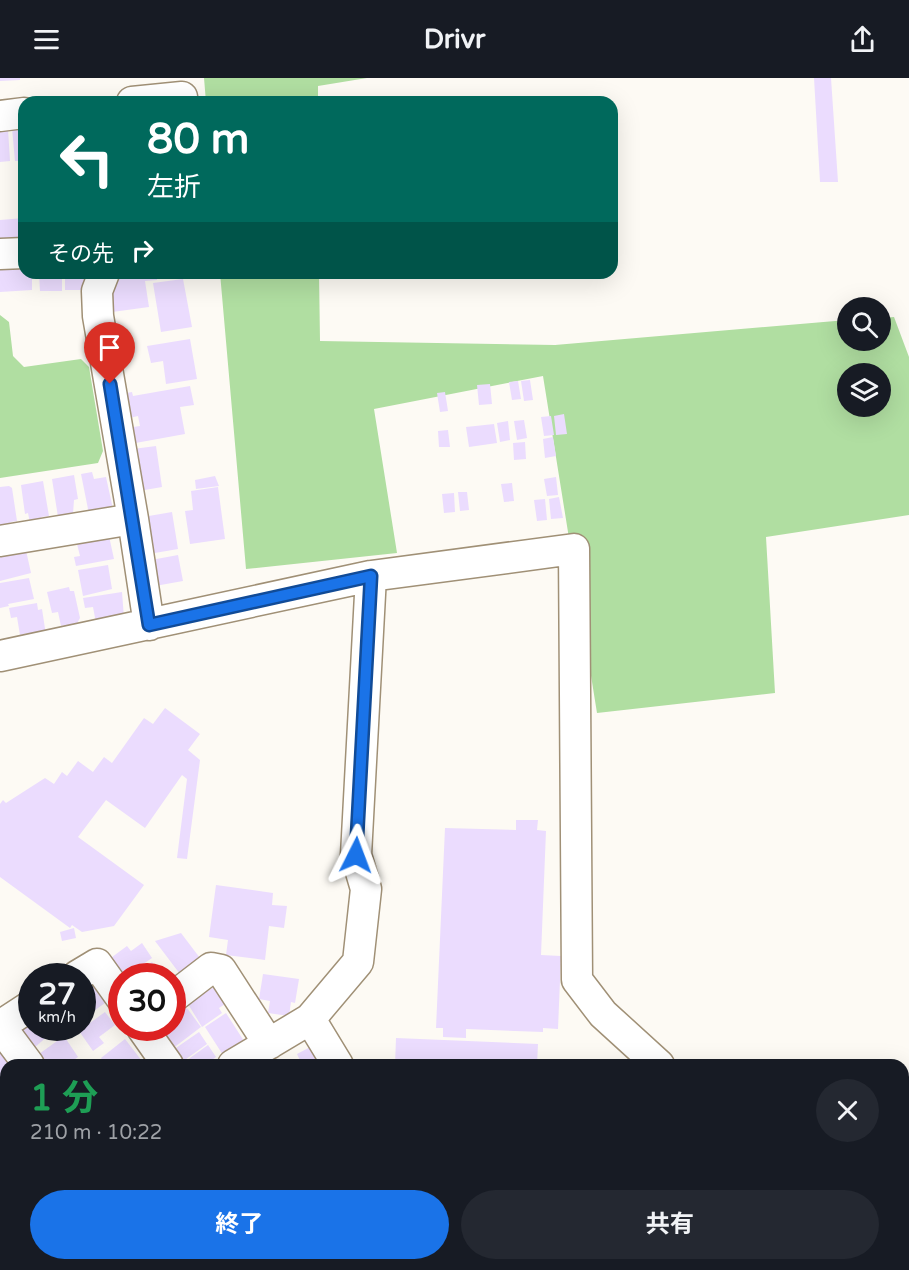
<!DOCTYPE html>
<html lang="ja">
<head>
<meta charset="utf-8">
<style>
	:root { --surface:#171b24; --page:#242831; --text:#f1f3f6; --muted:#9ea1a6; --accent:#1a73e8 }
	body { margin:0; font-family:"Varela Round","Noto Sans JP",sans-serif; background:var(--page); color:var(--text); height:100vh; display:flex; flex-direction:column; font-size:22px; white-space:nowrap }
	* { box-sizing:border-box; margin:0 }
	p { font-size:20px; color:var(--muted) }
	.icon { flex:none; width:33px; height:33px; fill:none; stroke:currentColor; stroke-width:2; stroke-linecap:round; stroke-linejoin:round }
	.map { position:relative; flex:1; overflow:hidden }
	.drawer { position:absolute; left:0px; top:981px; width:909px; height:212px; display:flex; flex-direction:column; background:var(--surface); border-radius:18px 18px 0 0; box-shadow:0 6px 24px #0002 }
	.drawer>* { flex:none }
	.banner { position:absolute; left:18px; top:18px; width:600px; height:183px; border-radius:18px; box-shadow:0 6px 24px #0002; background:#00695c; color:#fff; overflow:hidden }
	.tools { position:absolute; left:837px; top:219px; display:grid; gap:12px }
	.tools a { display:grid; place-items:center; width:54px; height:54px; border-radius:50%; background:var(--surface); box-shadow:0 6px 24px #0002; font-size:30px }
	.speed { position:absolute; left:18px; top:885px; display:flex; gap:12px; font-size:30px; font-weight:700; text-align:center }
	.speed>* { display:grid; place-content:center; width:78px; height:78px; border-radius:50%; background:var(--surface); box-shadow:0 6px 24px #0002; line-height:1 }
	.speed small { font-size:15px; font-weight:400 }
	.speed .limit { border:9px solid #d22; background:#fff; color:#111 }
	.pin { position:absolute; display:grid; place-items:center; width:51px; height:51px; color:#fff; margin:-62px -26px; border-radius:50% 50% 50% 0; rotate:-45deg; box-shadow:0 0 6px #0007 }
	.pin .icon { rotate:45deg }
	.me { position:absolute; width:66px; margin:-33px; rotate:3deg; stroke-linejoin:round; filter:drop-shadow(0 0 4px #0008) }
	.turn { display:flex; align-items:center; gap:21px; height:126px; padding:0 30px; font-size:27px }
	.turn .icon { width:78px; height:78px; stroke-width:2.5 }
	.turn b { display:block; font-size:42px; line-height:51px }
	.then { display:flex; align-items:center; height:57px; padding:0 30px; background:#0003; gap:12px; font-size:22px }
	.round { display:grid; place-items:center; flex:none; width:63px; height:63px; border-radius:32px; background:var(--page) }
	.summary { display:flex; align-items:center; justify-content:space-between; height:102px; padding:0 30px }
	h1 { font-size:36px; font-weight:700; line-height:45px; color:#1e9e55 }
	.action { display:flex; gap:12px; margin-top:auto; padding:12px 30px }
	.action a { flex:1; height:69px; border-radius:36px; background:var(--accent); color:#fff; font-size:24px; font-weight:700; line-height:69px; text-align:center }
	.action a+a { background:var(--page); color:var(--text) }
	header { display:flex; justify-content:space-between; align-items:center; height:78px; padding:0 30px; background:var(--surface); font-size:27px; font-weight:700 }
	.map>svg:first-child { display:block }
	.green { fill:#b0dea1; fill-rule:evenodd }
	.building { fill:#ebdcfe }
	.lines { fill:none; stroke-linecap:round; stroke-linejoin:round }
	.minor-casing { stroke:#a09076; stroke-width:33 }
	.minor { stroke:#fff; stroke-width:30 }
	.route-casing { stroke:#114b97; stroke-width:15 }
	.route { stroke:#1a73e8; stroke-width:10 }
</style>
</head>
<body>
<header><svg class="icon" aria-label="menu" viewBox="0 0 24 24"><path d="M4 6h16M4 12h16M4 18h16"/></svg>Drivr<svg class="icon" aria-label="share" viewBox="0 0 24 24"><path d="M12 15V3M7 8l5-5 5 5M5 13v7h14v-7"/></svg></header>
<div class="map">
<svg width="909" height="1192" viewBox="0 0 909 1192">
	<rect width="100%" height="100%" fill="#fdfaf4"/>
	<!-- green -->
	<path class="green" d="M204 0H367L318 8V24H206Z
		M220 195H319L320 263 555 267 847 242 848 262H880L881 240 894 239 909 279V437L766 459 775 615 597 635 543 298 374 331 397 475 246 491ZM848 296H880V328H848Z
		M0 237 9 244 13 278 24 289 81 281 89 289 103 373 98 385 0 400Z
		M454 1187H503L505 1192H456Z"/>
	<!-- building -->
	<path class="building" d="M0 0H20V2L0 3Z
		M814 0H831L838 104H820Z
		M24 49V83H15L12 50Z
		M0 51H8L10 83 0 84Z
		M24 140V161L0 163V142Z
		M24 183V195H32V212L0 214V185Z
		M39 195 62 196V213H40Z
		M65 195H84V212H65Z
		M122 195H157V202L145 203 149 229 105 235 110 197Z
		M454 195H489V198L455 200Z
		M183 201 192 249 161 254 153 205Z
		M190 261 197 301 166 306 163 283 151 285 147 268Z
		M530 302 533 322 524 323 521 303Z
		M518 303 521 321 512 322 509 304Z
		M490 306 492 326 479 327 477 307Z
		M190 308 194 327 180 329 185 356 130 366 126 350 140 348 138 338 125 341 121 316 132 314 133 318Z
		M445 314 448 333 440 334 437 315Z
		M564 336 567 356 556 357 554 338Z
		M551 338 554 357 544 358 541 339Z
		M524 342 527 360 517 362 514 343Z
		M508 343 510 362 500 364 497 345Z
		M494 346 497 365 469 369 466 349Z
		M448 352 450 369H439L438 353Z
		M553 359 556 378 545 380 543 361Z
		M525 364 526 381 514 382 513 365Z
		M156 368 162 409 139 413 133 371Z
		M92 394 94 401 106 399 113 431 89 436 81 396Z
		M74 397 78 421 74 422 73 436 58 439 52 401Z
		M215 398 219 408 196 411 195 402Z
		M556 399 558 417 547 418 544 401Z
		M43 403 49 438 41 439 42 443 30 445 28 435 25 436 21 407Z
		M512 405 514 423 504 424 501 406Z
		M9 408 12 410 17 443 10 444 11 448 0 450V409Z
		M218 409 225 461 190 466 185 433 193 432 191 413Z
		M458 414H467L469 432 460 433Z
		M454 415 455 434 444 435 442 416Z
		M559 419 563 440 551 441 549 421Z
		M545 421 547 442 537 443 534 422Z
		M172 434 178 471 149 476 143 439Z
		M109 458 114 481 76 488 74 479 80 478 76 462Z
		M25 468 31 495 0 503V477Z
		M178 477 183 503 155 508 151 482Z
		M108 487 112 511 83 518 78 492Z
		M29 500 34 521 8 526 9 528 0 530V505Z
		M69 509 70 513H74L80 540 75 549 65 551 64 547 61 548 58 534 52 535 47 514Z
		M122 514 124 540 96 545 93 529 85 530 83 520Z
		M37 525 38 532 42 531 46 557 29 560 28 555 20 557 17 539 11 540 9 530Z
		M165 630 200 656 188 672 200 682 187 781 177 780 187 701 182 697 145 750 106 722 78 759 144 807 114 848 82 854 72 847 70 850 0 799V726L3 722 6 725 45 700 54 706 62 694 67 698 78 683 93 694 104 679 112 685 144 640 153 646Z
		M516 742H538L537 752 546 753 541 877 561 878 558 951 543 950V954L466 951V960L443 959V950H436L445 750 516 752Z
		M216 807 273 815 272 827 287 828 284 850 269 848 265 882 226 877 228 862 209 859Z
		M74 850 76 860 62 863 60 854Z
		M181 855 203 884 183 900 155 863Z
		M142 865 152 880 126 898H120L108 882 127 868 131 873Z
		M152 884 163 898H133Z
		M263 896 299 901 295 925 291 924 289 938 268 935 270 923 259 921Z
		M88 901 105 925 91 935 82 923V905Z
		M220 905 231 922 219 930 222 935 202 949 188 926Z
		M82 928 89 937 82 942Z
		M187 930 201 949 172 971 160 950H172V940Z
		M105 934 115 947 99 959 104 965 93 973 79 953Z
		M32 935V950H57L34 970 19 953Z
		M226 935 244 963 223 977 205 949Z
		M199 954 207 966 182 984 173 972Z
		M64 958 78 979 67 987H47L39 976Z
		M396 960 538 966 537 987H395Z
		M125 961 142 983 136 987H106L101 980Z
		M0 965 17 987H6V996L0 1001Z
		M208 967 216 979 205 987 183 985Z
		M314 967 328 987H302L297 976Z
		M90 981 94 987H83Z
		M6 1007V1032L0 1023V1011Z
		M6 1050V1072L0 1076V1055Z
		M2 1076 6 1083V1114L0 1105Z
		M0 1145 6 1155V1185L0 1189Z
		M14 1186H17L21 1192H5Z
		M59 1186H90L92 1190 89 1192H63Z
		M108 1186H130L133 1192H100Z
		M260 1186H285L289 1192H263Z
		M370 1186H388L391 1192H365L364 1190Z
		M401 1186H425L428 1192H403Z
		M576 1186H601L604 1192H579Z
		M617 1186H653L642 1192H619Z
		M709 1186H758L761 1192H729L727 1187 718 1192H709Z
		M768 1186H783L772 1192Z
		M809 1186H831L833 1192H797Z"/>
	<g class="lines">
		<!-- minor casing -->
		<g class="minor-casing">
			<path id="minor" d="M132 24 182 19
				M0 38 24 35
				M0 176 24 175
				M104 195 97 213 98 238 133 441
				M0 463 133 441 149 547
				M0 578 371 498 574 471 577 902 603 936 659 987
				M77 898 97 886 122 921
				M172 920 211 890 221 892 269 966
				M310 941 338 987
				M0 948 29 987
				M0 948 32 927
				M142 950 168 987
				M233 987 310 941 358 884 366 811 356 777 371 498
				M0 1125 6 1134
				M44 1186 48 1192
				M181 1186 185 1192
				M442 1186 444 1192
				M558 1186 560 1192
				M870 1186 876 1192
				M323 1187 324 1186
				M677 1192 689 1186"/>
		</g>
		<!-- minor -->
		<use href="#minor" class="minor"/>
	</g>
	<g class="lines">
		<!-- route casing -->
		<g class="route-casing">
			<path id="route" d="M110 306 149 547 371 498 356 777"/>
		</g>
		<!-- route -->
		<use href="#route" class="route"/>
	</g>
</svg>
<div class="tools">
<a><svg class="icon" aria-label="search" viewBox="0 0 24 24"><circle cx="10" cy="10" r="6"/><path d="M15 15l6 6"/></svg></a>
<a><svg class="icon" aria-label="layers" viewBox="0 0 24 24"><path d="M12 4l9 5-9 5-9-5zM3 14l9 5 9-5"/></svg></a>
</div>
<div class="speed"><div>27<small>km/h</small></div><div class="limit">30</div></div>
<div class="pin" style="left:110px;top:306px;background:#d93025"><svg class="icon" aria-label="arrive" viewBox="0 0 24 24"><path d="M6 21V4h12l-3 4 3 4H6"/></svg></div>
<svg class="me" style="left:356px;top:777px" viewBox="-20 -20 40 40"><path d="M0-17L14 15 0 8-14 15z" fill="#1a73e8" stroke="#fff" stroke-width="4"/></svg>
<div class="banner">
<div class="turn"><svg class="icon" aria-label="left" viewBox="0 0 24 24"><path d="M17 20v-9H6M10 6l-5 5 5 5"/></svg><div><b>80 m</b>左折</div></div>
<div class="then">その先<svg class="icon" aria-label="right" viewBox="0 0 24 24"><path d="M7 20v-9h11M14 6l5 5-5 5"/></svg></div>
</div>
<section class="drawer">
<div class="summary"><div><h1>1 分</h1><p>210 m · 10:22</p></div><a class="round"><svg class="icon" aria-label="close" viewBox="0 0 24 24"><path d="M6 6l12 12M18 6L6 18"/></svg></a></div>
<div class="action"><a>終了</a><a>共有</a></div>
</section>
</div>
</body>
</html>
